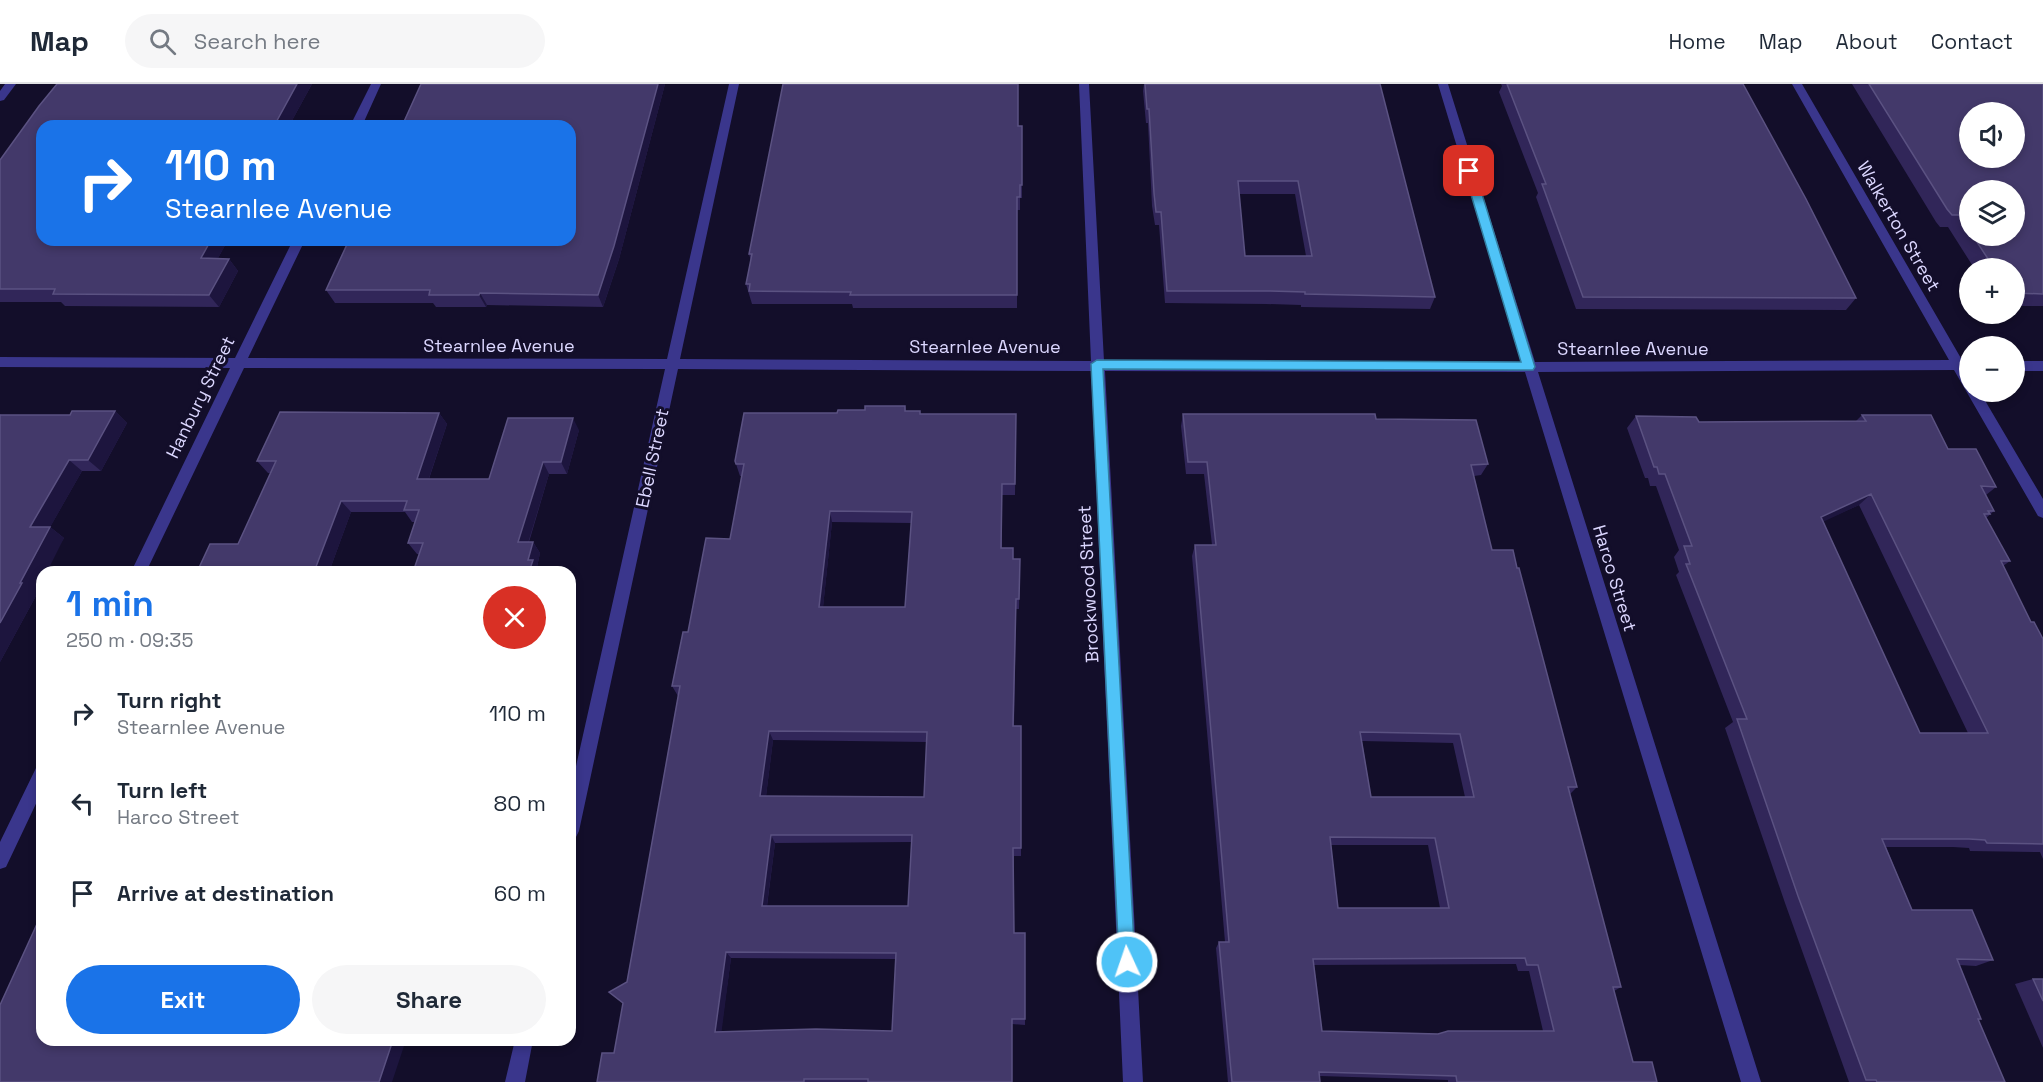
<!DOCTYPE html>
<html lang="en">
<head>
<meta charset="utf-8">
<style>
	:root { --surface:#fff; --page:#f6f6f7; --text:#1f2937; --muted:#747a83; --line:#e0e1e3; --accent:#1a73e8 }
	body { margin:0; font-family:"Space Grotesk",sans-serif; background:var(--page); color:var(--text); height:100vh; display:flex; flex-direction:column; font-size:22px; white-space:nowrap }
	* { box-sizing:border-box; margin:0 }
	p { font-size:20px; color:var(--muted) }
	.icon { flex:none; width:33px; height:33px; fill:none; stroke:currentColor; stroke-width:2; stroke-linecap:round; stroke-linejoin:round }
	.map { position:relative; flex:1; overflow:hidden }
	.details { position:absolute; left:36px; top:482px; width:540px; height:480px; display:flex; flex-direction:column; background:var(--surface); border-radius:18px; box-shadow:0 3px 9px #0003 }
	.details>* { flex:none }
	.guide { position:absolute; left:36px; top:36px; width:540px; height:126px; border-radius:18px; box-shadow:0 3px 9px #0003; background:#1a73e8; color:#fff; overflow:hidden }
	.controls { position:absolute; left:1959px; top:18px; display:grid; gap:12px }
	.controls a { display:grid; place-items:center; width:66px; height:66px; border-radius:50%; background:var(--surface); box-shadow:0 3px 9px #0003; font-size:30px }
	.pin { position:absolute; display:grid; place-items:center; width:51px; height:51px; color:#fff; margin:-26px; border-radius:12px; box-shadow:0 3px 9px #0006 }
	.me { position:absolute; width:66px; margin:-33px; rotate:357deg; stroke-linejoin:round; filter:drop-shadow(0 0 4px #0008) }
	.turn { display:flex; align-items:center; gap:21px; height:126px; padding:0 30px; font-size:27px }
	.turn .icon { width:78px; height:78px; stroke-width:2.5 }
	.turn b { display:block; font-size:42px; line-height:51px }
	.round { display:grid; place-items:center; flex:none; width:63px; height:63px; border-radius:32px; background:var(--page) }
	.head { display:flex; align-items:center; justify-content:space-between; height:102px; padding:0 30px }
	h1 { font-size:36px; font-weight:700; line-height:45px; color:var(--accent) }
	.button { display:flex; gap:12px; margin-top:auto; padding:12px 30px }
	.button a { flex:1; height:69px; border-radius:36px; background:var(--accent); color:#fff; font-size:24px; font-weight:700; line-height:69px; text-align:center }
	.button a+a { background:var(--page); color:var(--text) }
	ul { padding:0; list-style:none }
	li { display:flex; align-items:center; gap:18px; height:90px; padding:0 30px }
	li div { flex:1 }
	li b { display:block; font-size:22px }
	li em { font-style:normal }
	header { display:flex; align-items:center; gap:36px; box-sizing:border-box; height:84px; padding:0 30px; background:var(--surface); border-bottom:2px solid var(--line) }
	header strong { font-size:28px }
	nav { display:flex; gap:33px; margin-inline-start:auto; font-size:21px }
	.search { width:420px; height:54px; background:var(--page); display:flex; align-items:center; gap:15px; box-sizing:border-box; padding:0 21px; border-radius:33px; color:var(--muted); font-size:22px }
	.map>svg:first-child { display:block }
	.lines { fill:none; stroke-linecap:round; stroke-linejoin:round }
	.street { fill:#3a368c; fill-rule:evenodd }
	.wall { fill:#312659; fill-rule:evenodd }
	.shaded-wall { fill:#1d153e }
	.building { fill:#43396a; stroke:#5b5282; stroke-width:1.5; fill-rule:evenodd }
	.route { fill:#4fc3f7; stroke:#337fa1; stroke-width:1.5 }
	.labels { text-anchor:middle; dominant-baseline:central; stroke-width:6; stroke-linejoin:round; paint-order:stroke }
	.street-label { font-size:18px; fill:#dcd7ff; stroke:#130e2a }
</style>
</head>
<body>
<header>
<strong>Map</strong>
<div class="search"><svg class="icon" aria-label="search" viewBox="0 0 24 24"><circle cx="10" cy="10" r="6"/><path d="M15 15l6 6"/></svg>Search here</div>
<nav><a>Home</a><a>Map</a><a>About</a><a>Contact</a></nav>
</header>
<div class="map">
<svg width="2043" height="998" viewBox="0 0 2043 998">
	<rect width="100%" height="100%" fill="#130e2a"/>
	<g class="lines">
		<!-- street -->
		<path class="street" d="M5 0H16L4 16 0 17V7Z
			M371 0H381L362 42H350Z
			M729 0H739L680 275 1091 277 1079 0H1089L1104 277 1522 278 1438 0H1448L1535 278 1949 276 1792 0H1802L1962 276H1970V286H1968L1970 308H1980L2043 415V434L2038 432 1954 286 1538 288 1761 998H1741L1525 288 1105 287 1143 998H1123L1091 287 678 285 579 747 576 753 570 755V709L665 285 244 284 146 488H131L230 284 0 283V273L235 274 293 156H305L248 274 667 275Z
			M2014 277H2043V287H2014Z
			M42 681V707L6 783 0 785V758L36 684Z
			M515 956H533L525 998H505Z"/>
	</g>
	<!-- wall -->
	<path class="wall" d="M57 0H312L289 42H42V156H228L218 174 229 175 238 187 219 223 65 222 61 218H0V76Z
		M421 0H665L619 175 603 223 487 221 486 223H436L433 219H335L326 206Z
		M1144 0H1380L1435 213 1430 225 1301 223V221L1266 220 1165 219 1159 141H1155L1152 122 1148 39H1146L1143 7ZM1239 110H1295L1306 172H1245Z
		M1501 0H1743L1856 214 1846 226 1576 225 1536 113 1538 109 1499 8 1502 2Z
		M1852 0H2043V222H2014V184H1974L1948 143H1940L1936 138ZM1970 106 2014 152H1970Z
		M1018 42H1022V114H1020V126H1017V224H853L852 220H752L746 200 751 177 749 170Z
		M905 322 906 327 921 330H1016L1015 411H1002V464L1013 475H1020L1019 525H1016L1014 642H1021V772H1014V849H1025V941L1012 940V998H597L614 969 678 612 672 602 688 548 730 455 742 392H740L735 377 837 329ZM832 438 911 439 905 523H823ZM773 656 927 658 924 713 766 712ZM912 758 908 822H767L775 759ZM731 874 896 875 892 947H721Z
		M115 327 127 339 101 387H82L50 443 64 454 42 488V497L36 509 37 510 0 578V330L1 331H70Z
		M439 329 447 340 429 395H489L579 346 567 390H549L529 458H533L540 469 537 483 540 487 417 470 408 459 415 438H412L405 428H351L329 488H197L238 460 271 389H268L257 377Z
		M1183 330 1376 335 1488 380 1481 391 1474 392 1492 466 1517 484 1577 703 1570 710 1621 903 1614 907 1633 978 1657 998H1448V996L1320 992V998H1228L1216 864 1219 858H1225L1192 472 1195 461H1212L1204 390H1186L1181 342ZM1362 657 1453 659 1465 713H1371ZM1331 761H1428L1440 824H1338ZM1516 880 1518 887H1529L1543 947 1438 950 1322 947 1314 881Z
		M1862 331 1948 365 1996 403 1986 411 1994 427 1986 434 2010 477 2003 482 2031 538 2043 555V775L2040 768 1970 767 1969 764 1953 763H1886L1912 826 1993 876 1976 882 1959 881 1981 935 1978 936 2005 998H1849L1785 819 1725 644 1733 638 1676 491 1679 488 1674 473 1679 466 1656 402H1650L1648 394H1645L1627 344 1636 332 1699 338 1856 337ZM1859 421 1968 649H1920L1823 437Z
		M2033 895H2043V964L2015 900Z"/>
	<!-- shaded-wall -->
	<path class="shaded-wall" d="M297 0H312L289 42H274Z
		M658 0H665L619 175 603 223 598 211Z
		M211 156H228L211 187 201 174Z
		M229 175 238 187 219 223 209 211Z
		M480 209 487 221 486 223 479 211Z
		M115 327 127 339 101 387 88 376Z
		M439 329 447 340 425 406 417 395Z
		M573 334 579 346 567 390 561 378Z
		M69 376 82 387 44 454 30 443Z
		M543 378 549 390 525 469 518 458Z
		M1871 410 1859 421 1810 444 1821 433Z
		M341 417 351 428 329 488H314Z
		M830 427 832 438 822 533 819 523Z
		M50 443 64 454 47 488H42V497L36 509 37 510 0 578V539Z
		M533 458 540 469 537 483 540 488H529L528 476Z
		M769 647 773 656 765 720 760 712Z
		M771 751 775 759 766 828 762 822Z
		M726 868 731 874 721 952 715 948Z
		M393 956H406L392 998H379Z"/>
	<!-- building -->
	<path class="building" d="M57 0H297L274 42H42V156H211L201 174 229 175 209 211 53 210 55 205H0V76L39 22Z
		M421 0H658L614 162 598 211 480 209 479 211H429L430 206H326L349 156H570V42H402Z
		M783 0H1018V42H1022V101H1020V113H1017V211H850L851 208 749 207 750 200H746L752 170H749Z
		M1145 0H1380L1435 213 1305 210V208L1270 207H1167L1161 128H1156L1154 109 1149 25H1147ZM1238 97H1298L1312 172H1245Z
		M1507 0H1743L1806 115 1856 214 1583 213 1542 100H1546Z
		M1869 0H2043V210L2014 209V184H1994L1973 152H2014V106H1970V147L1959 131H1952L1947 125ZM1970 28H2014V74H1970Z
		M865 322H905V327H920V330H1016L1015 400H1002L1001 464H1013V475H1020L1019 515H1016L1013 642H1021V764H1013L1014 849H1025V935H1012V998H868V995H804V998H597L602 969H614L623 919 609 908 627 898 680 602H672L683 548H688L706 454 730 455 744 380H736L735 377 744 329H837L838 326H865ZM830 427 912 428 905 523H819ZM769 647 927 648 924 713 760 712ZM771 751H912L908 822H762ZM726 868 896 869 892 947 816 945 715 948Z
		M72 327H115L88 376H69L30 443H50L20 499H22L0 539V331H70Z
		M280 328 439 329 417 395H489L508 334H573L561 378H543L518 458H533L528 476H533L529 488H413L423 459H408L419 426H404L407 417H341L314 488H197L210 460H238L276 377H257Z
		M1183 330H1375L1376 335 1476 336 1488 380 1471 381 1492 466H1513L1517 484H1519L1577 703H1568L1621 903H1613L1633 978H1652L1657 998H1457L1456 992 1319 988 1320 998H1232L1219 858H1229L1195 461H1216L1207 378H1188ZM1360 648 1460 650 1474 713H1371ZM1330 753 1435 754 1449 824H1338ZM1525 874 1527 881H1538L1554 947H1448L1438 950 1322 947 1313 875Z
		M1862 331H1931L1948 365H1976L1996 403 1981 402 1994 427H1988L1990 430H1984L2010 477H2001L2031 538H2034L2043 555V760L1987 759 1985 756 1969 755H1882L1912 826H1972L1993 876 1957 875 1981 935H1978L2005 998H1877L1876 996H1866L1798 812 1737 635H1747L1686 480H1690L1684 462H1692L1665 390H1659L1657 383H1654L1636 332 1696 333 1699 338 1866 337ZM1871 410 1988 649H1920L1821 433Z
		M42 829V956H393L379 998H0V921Z
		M2033 895H2043V917Z"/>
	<!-- route -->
	<path class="route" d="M1469 84 1475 87 1535 283 1533 286 1103 285 1135 878 1133 884 1127 887 1121 884 1119 878 1091 280 1097 276 1521 278 1464 87Z"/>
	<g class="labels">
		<!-- street labels -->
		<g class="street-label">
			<text transform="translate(1899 142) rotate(60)">Walkerton Street</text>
			<text x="499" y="261">Stearnlee Avenue</text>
			<text x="985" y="262">Stearnlee Avenue</text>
			<text x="1633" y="264">Stearnlee Avenue</text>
			<text transform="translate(200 313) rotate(-64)">Hanbury Street</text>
			<text transform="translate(652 374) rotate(-78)">Ebell Street</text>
			<text transform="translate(1615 494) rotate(73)">Harco Street</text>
			<text transform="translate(1088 500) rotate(-93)">Brockwood Street</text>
		</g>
	</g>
</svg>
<div class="controls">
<a><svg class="icon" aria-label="sound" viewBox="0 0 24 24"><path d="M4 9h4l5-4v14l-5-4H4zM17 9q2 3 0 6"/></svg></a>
<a><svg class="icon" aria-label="layers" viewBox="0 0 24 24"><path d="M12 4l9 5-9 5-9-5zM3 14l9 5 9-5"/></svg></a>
<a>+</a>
<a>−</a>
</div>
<div class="pin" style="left:1469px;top:87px;background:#d93025"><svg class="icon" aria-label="arrive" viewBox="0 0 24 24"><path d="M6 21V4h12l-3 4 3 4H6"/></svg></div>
<svg class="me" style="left:1127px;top:878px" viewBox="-20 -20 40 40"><circle r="17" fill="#4fc3f7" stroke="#fff" stroke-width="3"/><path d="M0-11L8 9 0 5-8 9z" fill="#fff"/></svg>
<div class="guide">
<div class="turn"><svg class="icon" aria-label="right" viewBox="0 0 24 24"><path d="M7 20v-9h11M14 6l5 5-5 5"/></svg><div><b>110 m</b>Stearnlee Avenue</div></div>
</div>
<section class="details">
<div class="head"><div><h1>1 min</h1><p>250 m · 09:35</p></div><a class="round" style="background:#d93025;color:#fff"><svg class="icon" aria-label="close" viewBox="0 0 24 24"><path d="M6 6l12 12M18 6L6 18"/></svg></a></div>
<ul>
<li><svg class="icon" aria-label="right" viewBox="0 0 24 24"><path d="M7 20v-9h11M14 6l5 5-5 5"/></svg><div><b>Turn right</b><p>Stearnlee Avenue</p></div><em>110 m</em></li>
<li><svg class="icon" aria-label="left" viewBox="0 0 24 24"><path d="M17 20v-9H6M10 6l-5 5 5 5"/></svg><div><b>Turn left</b><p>Harco Street</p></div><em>80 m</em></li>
<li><svg class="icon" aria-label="arrive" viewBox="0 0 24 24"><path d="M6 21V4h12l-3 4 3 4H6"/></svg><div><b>Arrive at destination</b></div><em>60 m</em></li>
</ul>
<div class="button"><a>Exit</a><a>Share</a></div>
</section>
</div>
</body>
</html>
